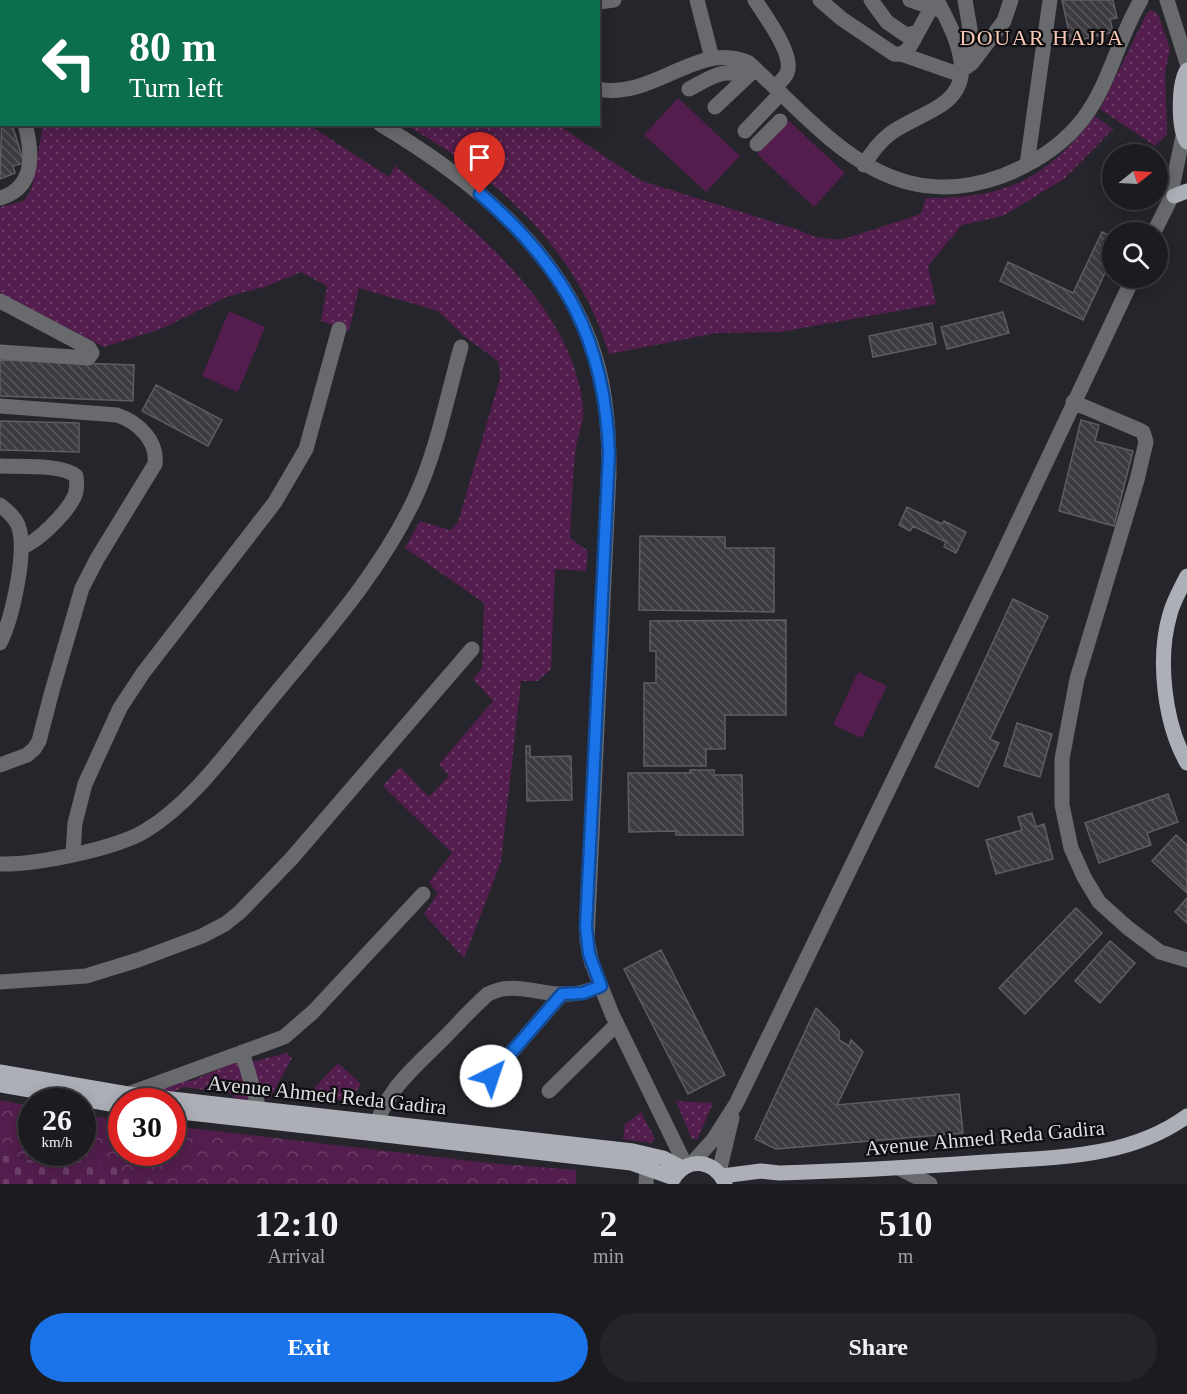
<!DOCTYPE html>
<html lang="en">
<head>
<meta charset="utf-8">
<style>
	:root { --surface:#1c1c20; --page:#252529; --text:#f1f3f6; --muted:#a0a1a5; --line:#3a3a3e; --accent:#1a73e8 }
	body { margin:0; font-family:"Times New Roman",serif; background:var(--page); color:var(--text); height:100vh; display:flex; flex-direction:column; font-size:22px; white-space:nowrap }
	* { box-sizing:border-box; margin:0 }
	p { font-size:20px; color:var(--muted) }
	.icon { flex:none; width:33px; height:33px; fill:none; stroke:currentColor; stroke-width:2; stroke-linecap:round; stroke-linejoin:round }
	.map { position:relative; height:1184px; overflow:hidden }
	.details { display:flex; flex-direction:column; background:var(--surface); flex:1 }
	.details>* { flex:none }
	.guide { position:absolute; left:0px; top:0px; width:600px; height:126px; box-shadow:0 3px 15px #0003,0 0 0 2px var(--line); background:#0b6e4f; color:#fff; overflow:hidden }
	.needle { width:39px; rotate:72deg }
	.buttons { position:absolute; left:1102px; top:144px; display:grid; gap:12px }
	.buttons a { display:grid; place-items:center; width:66px; height:66px; border-radius:50%; background:var(--surface); box-shadow:0 3px 15px #0003,0 0 0 2px var(--line); font-size:30px }
	.speed { position:absolute; left:18px; top:1088px; display:flex; gap:12px; font-size:30px; font-weight:700; text-align:center }
	.speed>* { display:grid; place-content:center; width:78px; height:78px; border-radius:50%; background:var(--surface); box-shadow:0 3px 15px #0003,0 0 0 2px var(--line); line-height:1 }
	.speed small { font-size:15px; font-weight:400 }
	.speed .limit { border:9px solid #d22; background:#fff; color:#111 }
	.pin { position:absolute; display:grid; place-items:center; width:51px; height:51px; color:#fff; margin:-62px -26px; border-radius:50% 50% 50% 0; rotate:-45deg; box-shadow:0 0 6px #0007 }
	.pin .icon { rotate:45deg }
	.me { position:absolute; width:66px; margin:-33px; rotate:41deg; stroke-linejoin:round; filter:drop-shadow(0 0 4px #0008) }
	.turn { display:flex; align-items:center; gap:21px; height:126px; padding:0 30px; font-size:27px }
	.turn .icon { width:78px; height:78px; stroke-width:2.5 }
	.turn b { display:block; font-size:42px; line-height:51px }
	.eta { display:flex; justify-content:space-evenly; align-items:center; height:102px; text-align:center }
	.eta b { font-size:36px; font-weight:700; line-height:42px }
	.button { display:flex; gap:12px; margin-top:auto; padding:12px 30px }
	.button a { flex:1; height:69px; border-radius:36px; background:var(--accent); color:#fff; font-size:24px; font-weight:700; line-height:69px; text-align:center }
	.button a+a { background:var(--page); color:var(--text) }
	.map>svg:first-child { display:block }
	.grass { fill:url(#grass-dots) }
	.forest { fill:url(#forest-crowns) }
	.cemetery { fill:url(#cemetery-stones) }
	.pitch { fill:#531e4d }
	.building { fill:url(#building-back-hatch); stroke:#605c63; stroke-width:1.5 }
	.lines { fill:none; stroke-linecap:round; stroke-linejoin:round }
	.minor { stroke:#696a6d; stroke-width:15 }
	.major { stroke:#acafb6; stroke-width:15 }
	.route-casing { stroke:#114b97; stroke-width:15 }
	.route { stroke:#1a73e8; stroke-width:10 }
	.labels { text-anchor:middle; dominant-baseline:central; stroke-width:4.5; stroke-linejoin:round; paint-order:stroke }
	.street-label { font-size:21px; fill:#dfdfe4; stroke:#0e0e11 }
	.neighbourhood-label { font-size:22px; letter-spacing:1.5px; fill:#f6c7b5; stroke:#0e0e11 }
</style>
</head>
<body>
<div class="map">
<svg width="1187" height="1184" viewBox="0 0 1187 1184">
	<defs>
		<pattern id="grass-dots" width="8" height="8" patternUnits="userSpaceOnUse" patternTransform="scale(1.5)"><rect width="8" height="8" fill="#531e4d"/><path d="M2 2h.1M6 6h.1" fill="none" stroke="#6b3e66" stroke-width="1.8" stroke-linecap="round"/></pattern>
		<pattern id="forest-crowns" width="20" height="18" patternUnits="userSpaceOnUse" patternTransform="scale(1.5)"><rect width="20" height="18" fill="#531e4d"/><path d="M2 6a3 3 0 1 1 6 0M12 15a3 3 0 1 1 6 0" fill="none" stroke="#6b3e66"/></pattern>
		<pattern id="cemetery-stones" width="16" height="16" patternUnits="userSpaceOnUse" patternTransform="scale(1.5)"><rect width="16" height="16" fill="#531e4d"/><path d="M2 7V4a2 2 0 0 1 4 0v3zM10 15v-3a2 2 0 0 1 4 0v3z" fill="#6b3e66"/></pattern>
		<pattern id="building-back-hatch" width="6" height="6" patternUnits="userSpaceOnUse" patternTransform="scale(1.5)"><rect width="6" height="6" fill="#3d3a40"/><path d="M-1 5l2 2M0 0l6 6M5-1l2 2" fill="none" stroke="#59565b"/></pattern>
	</defs>
	<rect width="100%" height="100%" fill="#25252b"/>
	<!-- grass -->
	<path class="grass" d="M0 0H147L150 1 2 2 1 98Z
		M1151 10 1158 14 1170 49 1165 73 1167 134 1155 146 1100 109 1147 13Z
		M1095 116 1113 129 1064 179 1003 216 962 225 928 266 936 304 780 332 717 333 609 354C578 250 497 177 406 125H559L598 152 642 181 799 230C814 238 828 240 844 239L921 214 926 198C1007 198 1045 180 1095 116Z
		M43 125H309L389 177 395 166C470 224 573 306 583 407 585 420 578 434 576 447 572 477 572 508 570 538L588 551 586 571 555 569 551 669 538 681H521L501 862 464 958 424 914 438 893 429 882 452 853 383 786 400 767 429 797 449 776 439 764 493 701 473 679 482 668 484 603 405 548 420 521 450 530 458 522 500 378 499 362 464 336 438 311 359 288 349 331 321 321 327 286 301 272 264 287 226 297 161 329 104 347 0 293V207L24 201 32 188Z
		M287 1053 292 1058 269 1100 262 1094 251 1062Z
		M238 1061 249 1100 233 1098V1094L184 1087 171 1093 161 1091 163 1085 177 1079 191 1081Z
		M338 1063 361 1084 351 1099 347 1101 310 1096V1092Z
		M676 1101 713 1103 697 1140 691 1138Z
		M641 1112 655 1139 651 1143 623 1139 625 1124Z"/>
	<!-- forest -->
	<path class="forest" d="M0 1100 31 1106 32 1152H82L83 1115 121 1120 122 1152H172L173 1126 489 1163 576 1170V1184H158L92 1159 80 1157 33 1160 0 1155Z"/>
	<!-- cemetery -->
	<path class="cemetery" d="M0 1155 35 1161 80 1157 92 1159 158 1184H0Z"/>
	<!-- pitch -->
	<path class="pitch" d="M678 98 740 156 706 192 644 135Z
		M788 120 845 173 814 207 757 154Z
		M229 311 265 327 238 392 202 376Z
		M858 672 887 686 862 738 833 725Z"/>
	<!-- building -->
	<path class="building" d="M1062 0H1113L1117 18 1110 19 1113 32 1071 42Z
		M2 111V124H12L24 163 13 166 15 173 0 179Z
		M1102 232 1113 237V256L1083 320 1000 281 1008 262 1073 293Z
		M1003 312 1009 333 947 349 941 327Z
		M932 323 936 344 873 357 869 336Z
		M0 360 134 365 133 401 0 396Z
		M156 385 222 420 208 446 142 411Z
		M1081 420 1099 425 1095 441 1133 451 1114 526 1059 511Z
		M0 421 79 423V452L0 450Z
		M907 507 942 524 944 521 966 532 956 553 944 547 946 542 913 526 910 531 899 525Z
		M640 536 725 537V548H774V612L639 610Z
		M1013 599 1048 616 990 739 999 743 978 787 935 767Z
		M786 620V715H725V749H706V766H644V683H656V651H650V621Z
		M1017 723 1052 734 1040 777 1004 766Z
		M526 746H530V757L571 756 572 800 527 801Z
		M690 770H714V775H742L743 835H676V831L629 832 628 773H690Z
		M1168 794 1178 822 1147 833 1151 845 1099 863 1085 823Z
		M1032 813 1036 827 1044 824 1053 859 996 874 986 840 1022 830 1018 817Z
		M1176 835 1187 845V893L1152 861Z
		M1187 898V923L1175 912Z
		M1076 908 1102 933 1025 1014 999 988Z
		M1110 941 1135 963 1100 1003 1075 981Z
		M661 950 725 1075 688 1094 624 969Z
		M816 1008 839 1031V1040L849 1046 851 1040 863 1052 837 1105 959 1094 963 1133 776 1149 755 1139Z"/>
	<g class="lines">
		<!-- minor -->
		<path class="minor" d="M176 0 179 2
			M468 0 470 2
			M522 0 524 2
			M540 0 543 2
			M576 0 578 2
			M697 0 712 58
			M755 0C765 16 795 55 787 73 785 78 779 83 775 87
			M820 0 842 19 894 54C908 56 912 42 918 32
			M871 0 887 22 906 35 918 32 931 8
			M910 0 939 10
			M1167 0 1187 63
			M598 2 614 0
			M901 54 961 75
			M972 63 1004 21 1011 0
			M962 70 972 63 970 29 965 0
			M598 89C652 101 699 39 749 63 824 132 887 218 1002 176 1033 164 1062 146 1083 119 1110 84 1118 38 1141 0
			M689 89C707 80 727 64 745 79
			M0 107 2 106
			M715 107 751 73
			M380 124C472 179 562 250 595 356 607 394 609 435 609 474L587 940 592 964 612 1014 686 1166
			M745 131 781 93
			M757 144 780 121
			M1027 164 1050 0
			M864 165C871 153 879 142 891 133 924 110 974 105 959 51 955 33 945 16 937 0
			M0 198C35 188 33 154 25 124
			M1154 232 1169 202 1183 136
			M0 301 89 348 92 353 88 358 0 352
			M1073 402 1139 430 1143 432 1146 442 1137 480 1077 679 1062 759V805L1071 848 1084 877 1099 902 1128 928 1160 952 1187 960
			M0 406 117 415C138 422 158 441 155 464L97 559 82 588 52 691 39 741 34 749 27 755 0 765
			M0 466C19 467 62 464 76 476 77 483 77 493 73 499 65 514 38 542 22 547
			M0 505C7 511 14 516 18 525 28 550 12 619 0 643
			M73 854 75 823 85 784 120 708 143 673 275 502 306 449 339 329
			M0 864C35 865 115 849 145 831 193 802 231 747 267 704 320 639 379 575 415 498 437 451 447 397 461 347
			M0 982 86 976 138 960 202 936 225 924 240 912 292 858 472 649
			M242 1052 259 1108
			M491 1076 562 994
			M549 1091 617 1024
			M128 1094 284 1037 313 1012 423 894
			M375 1133C381 1094 415 1067 442 1040 457 1025 472 1008 488 994 513 981 537 994 563 994 577 995 588 991 601 986
			M692 1163 713 1140 736 1104 999 562 1133 278
			M899 1168 930 1184
			M719 1172 732 1118
			M646 1184 647 1167"/>
		<!-- major -->
		<path class="major" d="M1187 70C1178 84 1178 129 1187 142
			M1174 196 1187 191
			M1187 576C1181 588 1173 602 1170 614 1157 658 1164 723 1187 763
			M0 1072 128 1094 633 1151 663 1158 682 1168
			M0 1085 122 1106
			M172 1111 631 1163 674 1178
			M675 1176C690 1156 715 1161 725 1183
			M722 1176 761 1171 779 1173C848 1171 916 1167 985 1162 1054 1157 1128 1159 1187 1116"/>
	</g>
	<g class="lines">
		<!-- route casing -->
		<g class="route-casing">
			<path id="route" d="M480 194C565 267 605 340 609 453L586 927 589 954 601 986 583 993 562 994 491 1076"/>
		</g>
		<!-- route -->
		<use href="#route" class="route"/>
	</g>
	<g class="labels">
		<!-- street labels -->
		<g class="street-label">
			<text transform="translate(327 1095) rotate(6)">Avenue Ahmed Reda Gadira</text>
			<text transform="translate(985 1138) rotate(-5)">Avenue Ahmed Reda Gadira</text>
		</g>
		<!-- neighbourhood labels -->
		<g class="neighbourhood-label">
			<text x="1042" y="37">DOUAR HAJJA</text>
		</g>
	</g>
</svg>
<div class="buttons">
<a><svg class="needle" viewBox="-14 -14 28 28"><path d="M0-13l5 13h-10z" fill="#e53935"/><path d="M0 13l5-13h-10z" fill="#a0a1a5"/></svg></a>
<a><svg class="icon" aria-label="search" viewBox="0 0 24 24"><circle cx="10" cy="10" r="6"/><path d="M15 15l6 6"/></svg></a>
</div>
<div class="speed"><div>26<small>km/h</small></div><div class="limit">30</div></div>
<div class="pin" style="left:480px;top:194px;background:#d93025"><svg class="icon" aria-label="arrive" viewBox="0 0 24 24"><path d="M6 21V4h12l-3 4 3 4H6"/></svg></div>
<svg class="me" style="left:491px;top:1076px" viewBox="-20 -20 40 40"><circle r="19" fill="#fff"/><path d="M0-13L10 11 0 6-10 11z" fill="#1a73e8"/></svg>
<div class="guide">
<div class="turn"><svg class="icon" aria-label="left" viewBox="0 0 24 24"><path d="M17 20v-9H6M10 6l-5 5 5 5"/></svg><div><b>80 m</b>Turn left</div></div>
</div>
</div>
<section class="details">
<div class="eta">
<div><b>12:10</b><p>Arrival</p></div>
<div><b>2</b><p>min</p></div>
<div><b>510</b><p>m</p></div>
</div>
<div class="button"><a>Exit</a><a>Share</a></div>
</section>
</body>
</html>
